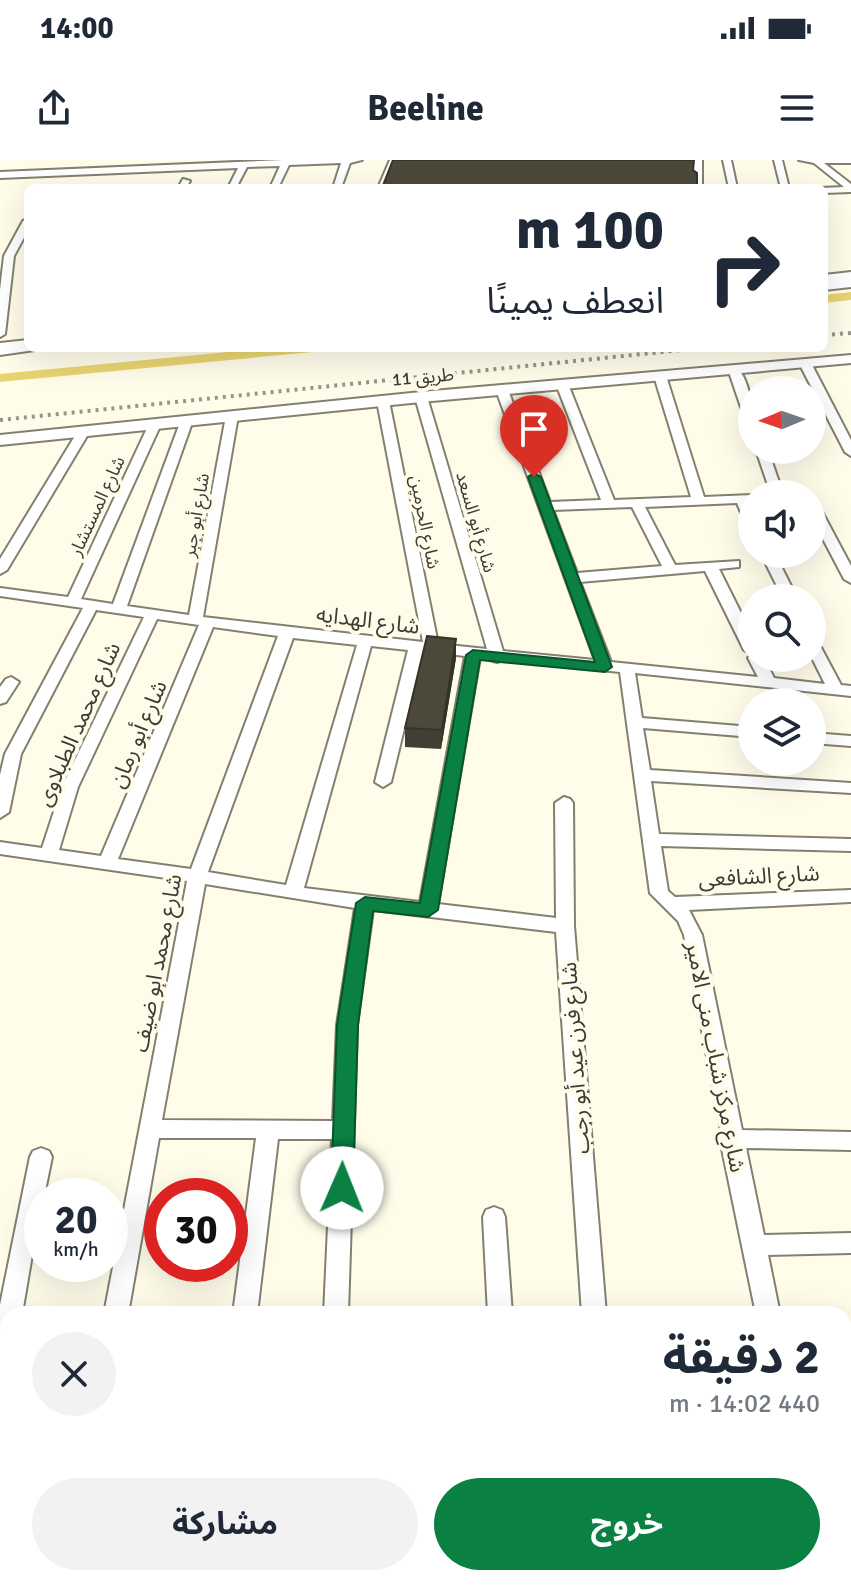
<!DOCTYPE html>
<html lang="ar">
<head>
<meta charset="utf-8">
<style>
	:root { --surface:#fff; --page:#f2f2f3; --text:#1f2937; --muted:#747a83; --accent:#0b8043 }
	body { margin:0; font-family:Signika,"Noto Sans Arabic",sans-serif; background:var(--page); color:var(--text); direction:rtl; height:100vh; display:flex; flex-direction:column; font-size:30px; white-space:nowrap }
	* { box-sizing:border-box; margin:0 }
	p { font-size:26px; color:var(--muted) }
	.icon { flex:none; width:44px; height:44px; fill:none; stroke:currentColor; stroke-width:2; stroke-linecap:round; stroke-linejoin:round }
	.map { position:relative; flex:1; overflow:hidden; direction:ltr }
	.sheet { position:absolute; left:0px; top:1146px; width:852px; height:280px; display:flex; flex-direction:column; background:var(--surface); border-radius:24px 24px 0 0; box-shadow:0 8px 32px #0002; direction:rtl }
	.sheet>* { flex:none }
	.top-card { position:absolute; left:24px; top:24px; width:804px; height:168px; border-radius:12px; box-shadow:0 8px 32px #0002; direction:rtl; background:#fff; color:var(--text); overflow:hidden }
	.needle { width:52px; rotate:268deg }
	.tools { position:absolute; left:738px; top:216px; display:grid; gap:16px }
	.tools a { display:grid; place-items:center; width:88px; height:88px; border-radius:50%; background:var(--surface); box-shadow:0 8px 32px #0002; font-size:40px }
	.speed { position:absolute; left:24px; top:1018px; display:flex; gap:16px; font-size:40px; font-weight:700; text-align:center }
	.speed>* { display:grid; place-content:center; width:104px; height:104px; border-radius:50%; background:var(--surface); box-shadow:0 8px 32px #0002; line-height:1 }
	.speed small { font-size:20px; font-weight:400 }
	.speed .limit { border:12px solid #d22; background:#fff; color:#111 }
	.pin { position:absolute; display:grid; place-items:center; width:68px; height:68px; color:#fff; margin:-82px -34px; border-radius:50% 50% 50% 0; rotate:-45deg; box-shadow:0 0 8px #0007 }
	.pin .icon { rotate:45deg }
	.me { position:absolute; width:88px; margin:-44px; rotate:1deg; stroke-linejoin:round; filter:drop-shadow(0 0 6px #0008) }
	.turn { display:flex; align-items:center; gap:28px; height:168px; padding:0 32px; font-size:36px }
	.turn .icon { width:104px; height:104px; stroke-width:2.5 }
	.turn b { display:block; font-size:56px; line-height:68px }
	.round { display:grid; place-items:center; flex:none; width:84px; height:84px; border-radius:42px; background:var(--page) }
	.headline { display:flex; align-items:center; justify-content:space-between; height:136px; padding:0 32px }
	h1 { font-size:48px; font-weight:700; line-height:60px }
	.cta { display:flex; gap:16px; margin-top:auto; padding:16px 32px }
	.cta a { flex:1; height:92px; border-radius:48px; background:var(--accent); color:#fff; font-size:32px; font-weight:700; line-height:92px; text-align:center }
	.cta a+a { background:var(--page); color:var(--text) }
	.status { display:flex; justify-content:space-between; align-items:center; height:56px; padding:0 40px; background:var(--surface); direction:ltr }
	.status svg { height:22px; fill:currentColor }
	header { display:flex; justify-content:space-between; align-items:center; height:104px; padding:0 32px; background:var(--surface); font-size:36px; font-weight:700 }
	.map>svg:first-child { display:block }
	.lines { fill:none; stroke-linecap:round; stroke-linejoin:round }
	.canal { fill:#e7d471; fill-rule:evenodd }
	.street-casing { stroke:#838070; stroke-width:4 }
	.secondary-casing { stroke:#838070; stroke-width:4 }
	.highway-casing { stroke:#838070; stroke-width:4 }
	.street { fill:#fff; fill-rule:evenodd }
	.secondary { fill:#fff; fill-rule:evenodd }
	.highway { fill:#fff; fill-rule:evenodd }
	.rail { stroke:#98958a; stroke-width:4; stroke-dasharray:3 5; stroke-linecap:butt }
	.wall { fill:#413f33 }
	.shaded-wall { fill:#353329 }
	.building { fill:#4c493b; stroke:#353329; stroke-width:2 }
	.route { fill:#0b8043; stroke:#07532c; stroke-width:2 }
	.labels { text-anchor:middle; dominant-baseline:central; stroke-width:8; stroke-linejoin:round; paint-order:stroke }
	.far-street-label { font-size:18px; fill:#3d3b35; stroke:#fffcea }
	.street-label { font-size:22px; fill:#3d3b35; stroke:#fffcea }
</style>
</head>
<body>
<div class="status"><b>14:00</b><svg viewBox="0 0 49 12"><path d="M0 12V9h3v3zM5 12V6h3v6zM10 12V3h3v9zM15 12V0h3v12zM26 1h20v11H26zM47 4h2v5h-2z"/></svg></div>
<header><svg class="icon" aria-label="menu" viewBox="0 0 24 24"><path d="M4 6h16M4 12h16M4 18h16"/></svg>Beeline<svg class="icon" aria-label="share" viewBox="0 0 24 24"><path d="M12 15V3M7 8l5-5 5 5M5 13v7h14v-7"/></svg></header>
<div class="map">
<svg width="851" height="1426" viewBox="0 0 851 1426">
	<rect width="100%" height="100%" fill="#fffcea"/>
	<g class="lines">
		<!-- canal -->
		<path class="canal" d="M851 132V140L824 143V135Z
			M270 188H319L312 192 0 222V214Z"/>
		<!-- street casing -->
		<g class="street-casing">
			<path id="street" d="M362 0 350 3 341 28H333L341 3 289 5 278 28H270L280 6 247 7 236 28H228L238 8 0 18V12L283 0Z
				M390 0H398L386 28H378Z
				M694 0H702V28H694Z
				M723 0H731L737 28H729Z
				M774 0H782L789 28H781Z
				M799 0H851V3H824L851 24V32L824 33V28H821L844 27 814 3Z
				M183 19 190 21 186 28H178Z
				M28 58V70L14 96 5 174 0 177V130L4 96 23 61Z
				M805 200 811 203 851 280V296L845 292 799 203Z
				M734 206C750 216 752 248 752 266L746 262 728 209Z
				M656 214 666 216 704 337 752 335V343H749L752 366 745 362 737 343 645 347 675 405 739 401V407L719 409 752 475V498H764L774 518 825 524 812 498V479L817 480 841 525 851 526V536L635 513 642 558 752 567V577L643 568 650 610 851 623V633L651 621 659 674 851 679V691L661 686 668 731 675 737 851 730V742L689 750 702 775 742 970 851 972V990L746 988 764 1075 851 1073V1093L768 1095 780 1154H756L720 979 722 976 684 775 678 761 650 733 620 512 503 500 497 502 480 497 438 744 556 758 555 643 564 637 570 639 573 643 574 766 606 1154H582L556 772 373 750 357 865 348 1154H324L332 979H278L257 1154H233L256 978H159L128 1154H104L187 721 0 694V682L42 688 62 627 144 457 96 450 21 594 9 652 0 658V615L5 594 83 448 0 436V428L68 437 149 264 155 260 161 264 81 439 113 444 181 260 187 256 193 260 127 446 189 455 226 256 232 252 238 256 203 457 423 482 377 241 383 237 389 241 438 484 487 489 415 237 421 234 427 237 503 491 595 500 496 230 502 227 508 230 550 342 601 340 556 224 562 221 568 224 614 340 691 337 654 216ZM632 347 662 406 577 413 553 350ZM705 411 744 490 752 494 748 498 758 517 611 502 580 422ZM157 459 199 465 101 696 59 690 78 627ZM213 467 278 476 191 709 118 699ZM293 478 357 485 286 725 208 712ZM371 486 408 490 375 622 383 627 391 622 423 491 465 496 420 742 304 728ZM205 724 355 748 337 865 333 961 162 960Z
				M84 267 90 271 7 410 0 414V399L78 271Z
				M756 290H768L783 334H771Z
				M812 342 819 346 851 406V423L844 419 812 358Z
				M761 394H775L797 438H783Z
				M11 517 19 522 6 542 0 544V527L6 519Z
				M812 573 851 576V586L812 583Z
				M41 988 49 991 52 997 44 1036H42L22 1154H8V1200L0 1203V1145L30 997 33 991Z
				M494 1047 502 1050 505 1057 512 1154H488L483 1057 486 1050Z
				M844 1250H851V1274H844Z
				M0 1371 8 1373V1399L0 1397Z
				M844 1377H851V1405H844Z
				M293 1418H321L320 1426H292Z
				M487 1418H515V1426H487Z
				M643 1418H671L672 1426H644Z
				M813 1418H841L842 1426H814Z"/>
		</g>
		<!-- secondary casing -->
		<g class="secondary-casing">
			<path id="secondary" d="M851 119V127L824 130V122Z
				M851 195V203L421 242 0 285V275L421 232Z"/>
		</g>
		<!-- highway casing -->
		<g class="highway-casing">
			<path id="highway" d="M851 112V122L824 125V115Z
				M28 180V188H36L35 190 0 195V183Z"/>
		</g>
		<!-- street -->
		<use href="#street" class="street"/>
		<!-- secondary -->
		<use href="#secondary" class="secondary"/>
		<!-- highway -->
		<use href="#highway" class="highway"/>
		<!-- rail -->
		<path class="rail" d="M824 175 851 173
			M0 260 701 188"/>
	</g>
	<!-- wall -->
	<path class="wall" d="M456 498 441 589 405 587V568Z"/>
	<!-- shaded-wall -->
	<path class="shaded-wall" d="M456 479V498L441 589 442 570Z"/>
	<!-- building -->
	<path class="building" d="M393 0H694L693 10 697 13V28H382Z
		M427 476 456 479 442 570 405 568Z"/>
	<!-- route -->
	<path class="route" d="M534 313 541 317 612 507 605 512 480 500 438 750 428 757 373 751 358 865 353 1028 350 1034 342 1037 334 1034 331 1028 337 865 356 743 365 737 420 743 466 495 473 490 595 502 528 317Z"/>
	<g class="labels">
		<!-- far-street labels -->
		<g class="far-street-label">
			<text transform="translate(423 217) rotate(-5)">طريق 11</text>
			<text transform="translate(97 346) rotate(-65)">شارع المستشار</text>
			<text transform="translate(196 355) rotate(-80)">شارع أبو جبر</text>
			<text transform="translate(425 362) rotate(79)">شارع الحرمين</text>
			<text transform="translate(476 362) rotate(74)">شارع أبو السعد</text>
		</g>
		<!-- street labels -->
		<g class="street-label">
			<text transform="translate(368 460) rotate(7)">شارع الهدايه</text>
			<text transform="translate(78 564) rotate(-66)">شارع محمد الطبلاوى</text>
			<text transform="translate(138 574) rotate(-67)">شارع أبو رمان</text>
			<text transform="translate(759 716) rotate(-3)">شارع الشافعى</text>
			<text transform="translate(157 803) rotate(-79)">شارع محمد ابو ضيف</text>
			<text transform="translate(716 897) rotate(79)">شارع مركز شباب منى الامير</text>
			<text transform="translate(575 898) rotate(-94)">شارع فرن عيد أبو رجب</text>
		</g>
	</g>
</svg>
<div class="tools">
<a><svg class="needle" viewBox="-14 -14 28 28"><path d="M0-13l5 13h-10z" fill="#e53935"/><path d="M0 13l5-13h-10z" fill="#747a83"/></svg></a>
<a><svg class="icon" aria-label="sound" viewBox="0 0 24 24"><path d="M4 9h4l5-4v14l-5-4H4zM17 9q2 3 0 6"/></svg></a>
<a><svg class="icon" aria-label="search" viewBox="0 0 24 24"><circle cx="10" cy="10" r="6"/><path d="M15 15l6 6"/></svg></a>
<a><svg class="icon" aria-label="layers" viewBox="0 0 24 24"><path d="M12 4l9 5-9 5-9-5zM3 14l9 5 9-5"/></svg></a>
</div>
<div class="speed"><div>20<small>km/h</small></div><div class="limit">30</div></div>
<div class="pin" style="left:534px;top:317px;background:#d93025"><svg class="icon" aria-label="arrive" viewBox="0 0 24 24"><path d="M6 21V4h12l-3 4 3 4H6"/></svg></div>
<svg class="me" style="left:342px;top:1028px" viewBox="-20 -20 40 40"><circle r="19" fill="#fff"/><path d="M0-13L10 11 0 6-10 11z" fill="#0b8043"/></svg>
<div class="top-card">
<div class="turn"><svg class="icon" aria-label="right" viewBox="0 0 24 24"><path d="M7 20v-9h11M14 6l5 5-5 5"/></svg><div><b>100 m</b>انعطف يمينًا</div></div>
</div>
<section class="sheet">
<div class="headline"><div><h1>2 دقيقة</h1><p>440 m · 14:02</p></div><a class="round"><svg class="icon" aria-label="close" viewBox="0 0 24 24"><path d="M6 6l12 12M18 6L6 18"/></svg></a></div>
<div class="cta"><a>خروج</a><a>مشاركة</a></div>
</section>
</div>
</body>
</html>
